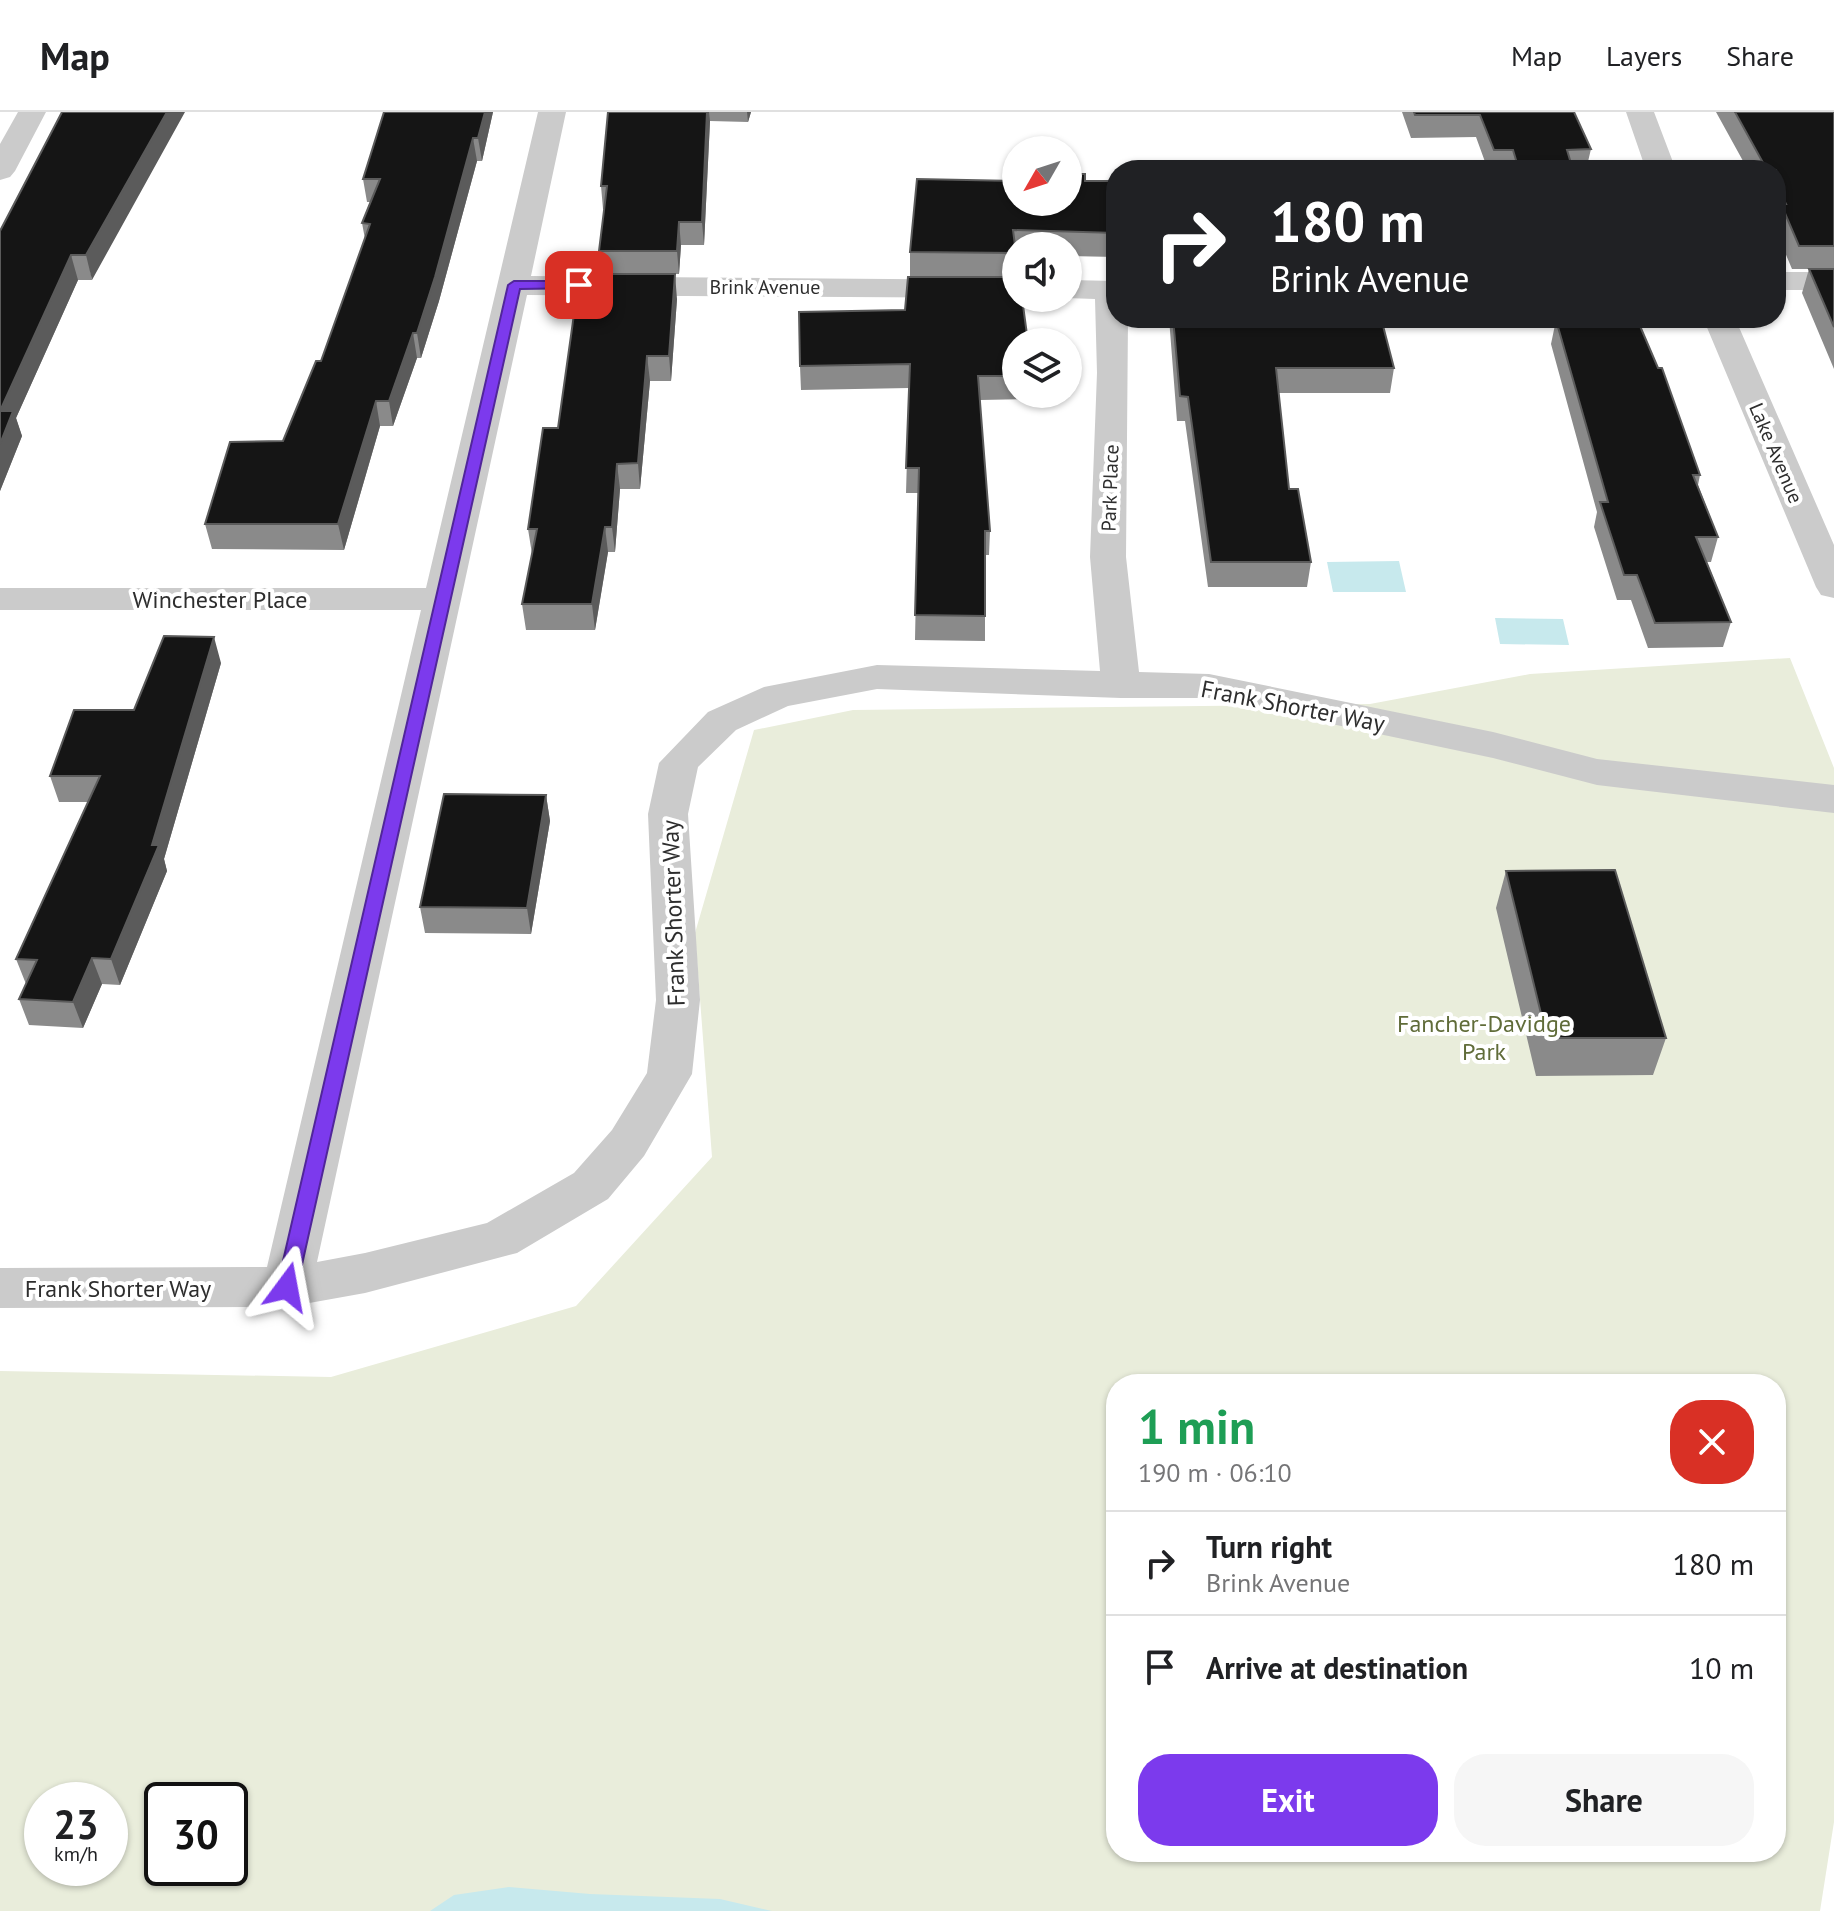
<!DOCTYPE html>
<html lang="en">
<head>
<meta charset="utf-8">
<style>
	:root { --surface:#fff; --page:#f6f6f6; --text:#202124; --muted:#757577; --line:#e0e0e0; --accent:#7c3aed }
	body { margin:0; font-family:"PT Sans",sans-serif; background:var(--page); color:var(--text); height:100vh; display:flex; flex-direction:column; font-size:30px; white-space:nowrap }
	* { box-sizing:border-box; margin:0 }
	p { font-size:26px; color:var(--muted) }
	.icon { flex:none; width:44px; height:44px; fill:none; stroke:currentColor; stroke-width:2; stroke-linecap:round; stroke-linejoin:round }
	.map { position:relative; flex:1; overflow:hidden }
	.details { position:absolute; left:1106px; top:1262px; width:680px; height:488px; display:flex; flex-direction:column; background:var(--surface); border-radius:32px; box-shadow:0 2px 6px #0004 }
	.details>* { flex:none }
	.guide { position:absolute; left:1106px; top:48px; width:680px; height:168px; border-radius:32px; box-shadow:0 2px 6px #0004; background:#202124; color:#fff; overflow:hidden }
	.needle { width:52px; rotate:231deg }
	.fabs { position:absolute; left:1002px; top:24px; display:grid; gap:16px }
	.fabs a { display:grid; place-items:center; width:80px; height:80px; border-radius:50%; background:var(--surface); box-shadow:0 2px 6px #0004; font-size:40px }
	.speed { position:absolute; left:24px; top:1670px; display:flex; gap:16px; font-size:40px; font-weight:700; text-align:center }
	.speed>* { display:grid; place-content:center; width:104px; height:104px; border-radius:50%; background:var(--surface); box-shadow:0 2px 6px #0004; line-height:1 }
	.speed small { font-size:20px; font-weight:400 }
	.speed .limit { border:4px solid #111; border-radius:12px; background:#fff; color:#111 }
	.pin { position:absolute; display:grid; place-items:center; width:68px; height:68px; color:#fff; margin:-34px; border-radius:16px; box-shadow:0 4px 12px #0006 }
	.me { position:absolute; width:88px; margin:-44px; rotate:13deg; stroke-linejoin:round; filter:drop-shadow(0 0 6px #0008) }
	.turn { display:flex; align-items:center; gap:28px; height:168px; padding:0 32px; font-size:36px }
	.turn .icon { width:104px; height:104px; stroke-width:2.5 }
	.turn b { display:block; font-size:56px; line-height:68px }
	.round { display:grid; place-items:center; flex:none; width:84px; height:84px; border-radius:32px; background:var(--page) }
	.head { display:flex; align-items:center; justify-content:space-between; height:136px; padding:0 32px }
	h1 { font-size:48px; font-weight:600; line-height:60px; color:#1e9e55 }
	.primary-button { display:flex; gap:16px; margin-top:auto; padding:16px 32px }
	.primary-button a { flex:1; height:92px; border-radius:32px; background:var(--accent); color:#fff; font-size:32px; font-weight:600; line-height:92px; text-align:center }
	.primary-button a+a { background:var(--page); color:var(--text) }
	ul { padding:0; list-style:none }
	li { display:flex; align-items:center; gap:24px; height:104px; padding:0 32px; border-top:2px solid var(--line) }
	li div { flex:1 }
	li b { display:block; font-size:30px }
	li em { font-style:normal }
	header { display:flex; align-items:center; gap:48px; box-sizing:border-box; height:112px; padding:0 40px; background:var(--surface); border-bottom:2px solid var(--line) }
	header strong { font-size:38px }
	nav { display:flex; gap:44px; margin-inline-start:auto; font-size:28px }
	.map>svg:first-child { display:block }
	.green { fill:#e9eddb; fill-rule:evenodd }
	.water { fill:#c7e9ed }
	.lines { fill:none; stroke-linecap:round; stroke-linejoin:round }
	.street { fill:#cbcbcb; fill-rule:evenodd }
	.wall { fill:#8a8a8a }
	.shaded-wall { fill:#5b5b5b }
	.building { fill:#151515; stroke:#5b5b5b; stroke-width:2 }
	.route { fill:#7c3aed; stroke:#51269a; stroke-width:2 }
	.labels { text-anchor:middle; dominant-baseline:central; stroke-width:8; stroke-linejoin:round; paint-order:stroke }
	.far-street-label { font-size:20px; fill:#2e2e2e; stroke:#fff }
	.street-label { font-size:24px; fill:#2e2e2e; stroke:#fff }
	.park-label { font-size:24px; fill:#606c39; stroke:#fff }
</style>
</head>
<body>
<header>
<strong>Map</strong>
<nav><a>Map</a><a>Layers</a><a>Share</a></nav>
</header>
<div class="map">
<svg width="1834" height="1799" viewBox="0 0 1834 1799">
	<rect width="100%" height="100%" fill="#fff"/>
	<!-- green -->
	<path class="green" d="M1790 546 1834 656V1710L1820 1799H0V1259L331 1265 576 1194 712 1045 695 821 754 618 853 598 1370 592 1530 562ZM1116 1272H1776V1740H1116ZM42 1688H110V1756H42ZM162 1688H230V1756H162Z"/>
	<!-- water -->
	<path class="water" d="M1399 449 1406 480H1333L1327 450Z
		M1495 506 1563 507 1569 533 1500 532Z
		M509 1775 590 1782 720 1787 772 1799H430L454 1783Z"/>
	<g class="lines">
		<!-- street -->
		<path class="street" d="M18 0H46L15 59 10 65 0 68V32Z
			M538 0H566L531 164 1016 168 1018 186 527 183 317 1150 365 1141 487 1111 574 1061 612 1018 647 961 656 888 648 702 659 651 708 600 764 575 877 553 1100 559 1090 445 1097 261 1095 187 1066 186 1068 168 1116 169V206H1128L1126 445 1139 560 1209 562 1493 620 1597 647 1834 673V701L1597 673 1493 646 1209 586H1121L877 577 788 594 736 618 698 655 688 702 700 888 692 962 644 1044 608 1087 517 1141 365 1181 287 1195 0 1196V1156L267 1155 421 498H0V476H426Z
			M1626 0H1654L1676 58H1646Z
			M1776 160H1834V178H1776Z
			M1703 206H1735L1834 433V486L1821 483 1816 475Z"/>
	</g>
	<!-- wall -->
	<path class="wall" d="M62 0 92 168H78L16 306 22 324 0 379V119Z
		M382 0H493L482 49H477L439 189 421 246H417L393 314H380L344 438 212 437 205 412 283 329 321 249 365 127 362 111 370 90H367L363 67 384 0Z
		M608 0H751L748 10 710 9 704 133H681L679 162H602L599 139 604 97H603L601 74Z
		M1402 0H1574L1591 37 1586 58H1488L1476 25 1411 26Z
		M1716 0H1834V257L1802 181 1809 157H1812H1792L1776 119V58H1748Z
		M1085 69H1116V145L1068 144V134H1016L1015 165 910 164V140L1016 90Z
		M677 187 671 269H650L640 377H620L615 440H608L595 518H526L522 492 532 442 528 417 558 316 593 188Z
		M1169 206H1381L1394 256 1390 281H1279L1289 377 1311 450 1307 475H1208L1185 309H1177Z
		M1556 208 1700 363 1698 373 1718 425 1711 450H1707L1731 510 1723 535 1648 536 1631 488H1617L1594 415 1597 400 1551 232Z
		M1016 230V282H1032V287L980 288 990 419 989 443H985V529L915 528 918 381H906L909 276 801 278 800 254Z
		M221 551 164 747 167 759 120 873 102 872 83 916 29 913 19 887 26 872 16 847 88 690H59L50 664 134 598Z
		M546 683 550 709 531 822 425 821 420 795Z
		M1506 759 1666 926 1653 963 1536 964 1496 796Z"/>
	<!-- shaded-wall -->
	<path class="shaded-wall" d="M167 0H185L92 168 86 143Z
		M485 0H493L482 49 478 26Z
		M707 0H709L710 9 704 133 702 110Z
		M747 0H751L748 10Z
		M473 26 477 49 439 189 421 246 417 221Z
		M679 110 681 133 679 162 677 139Z
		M71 143 78 168 16 306 22 324 0 379V299Z
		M675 162 677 187 671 269 669 244Z
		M413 221 417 246 393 314 389 289Z
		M647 244 650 269 640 377 638 351Z
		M376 289 380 314 344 438 338 412Z
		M617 352 620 377 615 440 612 415Z
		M605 415 608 440 595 518 592 492Z
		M214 525 221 551 164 747 167 759 120 873 111 847Z
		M546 683 550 709 531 822 527 796Z
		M92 846 102 872 83 916 73 890Z"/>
	<!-- building -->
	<path class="building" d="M62 0H167L86 143H71L0 299V119Z
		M384 0H485L478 26H473L435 165 417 221H413L389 289H376L338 412H205L230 330 283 329 316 249H321L370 112 362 111 380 67H363Z
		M608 0H707L702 110H679L677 139H599L607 74H601Z
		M1414 0H1574L1591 37 1567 38 1573 58H1519L1513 38H1494L1480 3H1415Z
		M1735 0H1834V134H1799L1781 92H1786L1776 73V58H1767Z
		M1068 62H1085V69H1116V121L1013 118 1016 141 910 140 917 67 1016 69V90H1068Z
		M1809 157H1834V215Z
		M596 162H675L669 244H647L638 351 617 352 612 415H605L592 492H522L537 417H528L543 316H558L576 188H593Z
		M908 165H1016V186H1022L1028 230H1016V264H978L990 419H985V504L915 503 919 356H906L910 252 800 254 799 200 905 198Z
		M1173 206H1381L1394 256H1276L1289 377H1298L1311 450H1211L1188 285 1180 284Z
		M1637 207 1658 256H1662L1700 363H1693L1718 425H1696L1731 510 1655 511 1637 463H1624L1600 390H1608L1556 208Z
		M0 299H13L0 332Z
		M164 524 214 525 152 733H159L111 847 92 846 73 890 19 887 37 848 16 847 100 664H50L74 598H134Z
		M444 682 546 683 527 796 420 795Z
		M1615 758 1666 926H1547L1506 759Z"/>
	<!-- route -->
	<path class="route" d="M579 169 583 171V176L520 177 297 1175 294 1181H280L277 1175 508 173 514 169Z"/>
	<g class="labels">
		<!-- far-street labels -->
		<g class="far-street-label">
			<text x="765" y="175">Brink Avenue</text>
			<text transform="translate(1776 341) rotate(67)">Lake Avenue</text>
			<text transform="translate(1110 376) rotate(-88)">Park Place</text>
		</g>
		<!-- street labels -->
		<g class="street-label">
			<text x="220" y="487">Winchester Place</text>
			<text transform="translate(1293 594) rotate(11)">Frank Shorter Way</text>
			<text transform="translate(673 801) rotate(-92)">Frank Shorter Way</text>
			<text x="118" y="1176">Frank Shorter Way</text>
		</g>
		<!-- park labels -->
		<g class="park-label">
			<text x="1484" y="911">Fancher-Davidge<tspan x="1484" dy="28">Park</tspan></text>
		</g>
	</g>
</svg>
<div class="fabs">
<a><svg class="needle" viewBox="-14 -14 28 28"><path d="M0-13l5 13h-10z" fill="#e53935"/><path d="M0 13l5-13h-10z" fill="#757577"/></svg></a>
<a><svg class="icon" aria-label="sound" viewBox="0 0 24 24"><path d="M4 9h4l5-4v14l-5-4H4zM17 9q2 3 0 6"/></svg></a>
<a><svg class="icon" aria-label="layers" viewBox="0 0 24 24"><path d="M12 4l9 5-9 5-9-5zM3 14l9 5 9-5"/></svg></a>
</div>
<div class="speed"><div>23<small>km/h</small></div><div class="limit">30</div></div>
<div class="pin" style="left:579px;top:173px;background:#d93025"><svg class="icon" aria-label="arrive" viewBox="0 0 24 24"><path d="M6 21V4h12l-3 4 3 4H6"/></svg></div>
<svg class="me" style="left:287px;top:1175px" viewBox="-20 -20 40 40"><path d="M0-17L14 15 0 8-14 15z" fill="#7c3aed" stroke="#fff" stroke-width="4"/></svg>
<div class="guide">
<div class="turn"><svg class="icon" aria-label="right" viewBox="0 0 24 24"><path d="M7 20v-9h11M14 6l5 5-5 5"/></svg><div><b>180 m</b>Brink Avenue</div></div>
</div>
<section class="details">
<div class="head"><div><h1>1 min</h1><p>190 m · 06:10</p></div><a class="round" style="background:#d93025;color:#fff"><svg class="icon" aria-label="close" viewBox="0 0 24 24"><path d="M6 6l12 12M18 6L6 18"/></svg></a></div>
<ul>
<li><svg class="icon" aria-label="right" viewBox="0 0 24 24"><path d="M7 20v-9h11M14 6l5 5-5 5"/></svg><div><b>Turn right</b><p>Brink Avenue</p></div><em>180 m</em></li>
<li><svg class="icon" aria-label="arrive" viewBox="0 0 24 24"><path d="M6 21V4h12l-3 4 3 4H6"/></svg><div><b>Arrive at destination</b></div><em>10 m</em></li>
</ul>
<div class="primary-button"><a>Exit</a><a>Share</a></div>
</section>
</div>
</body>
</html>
